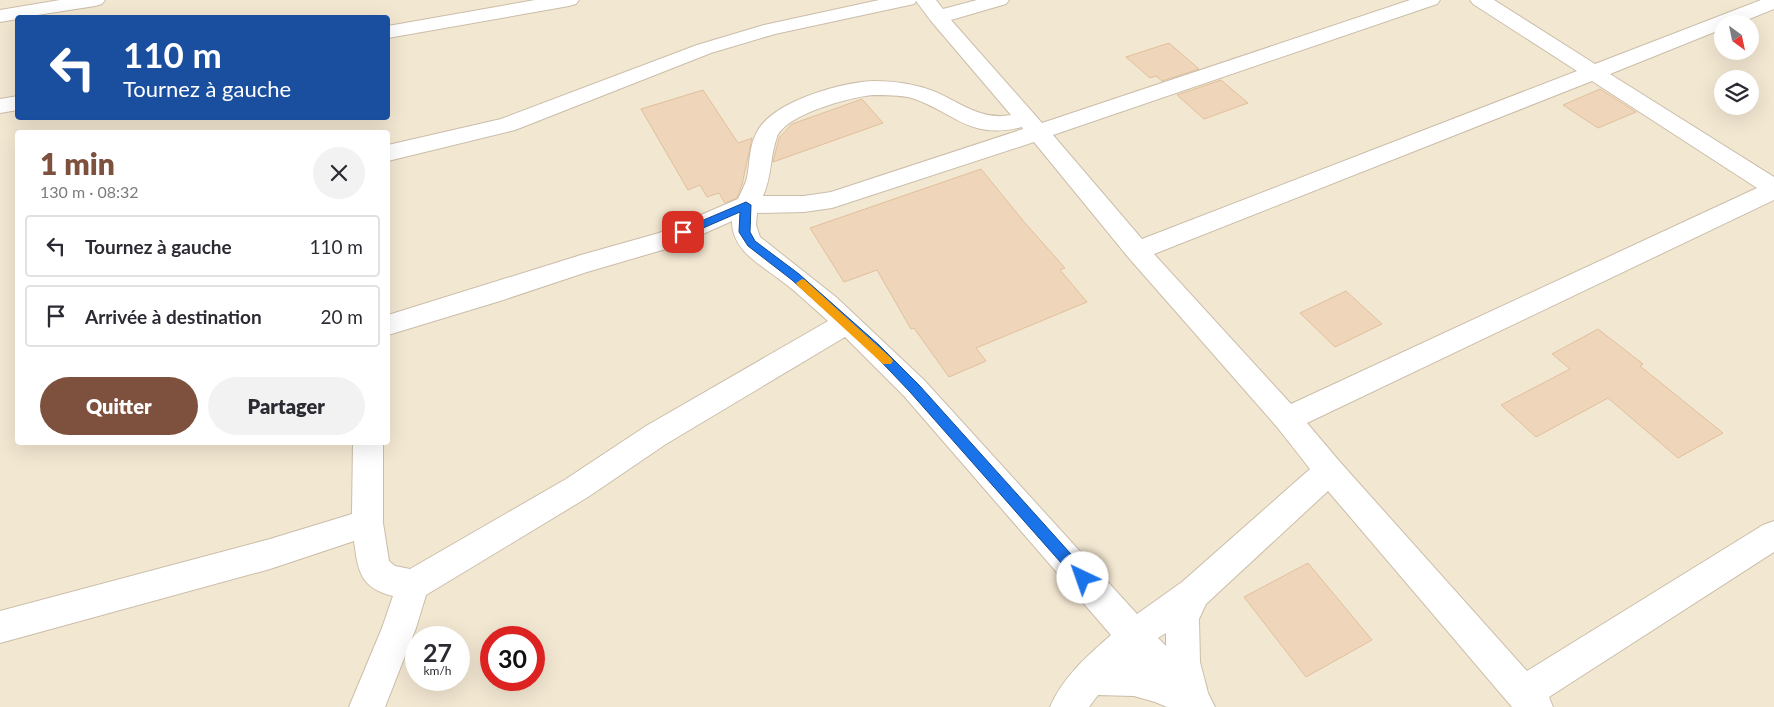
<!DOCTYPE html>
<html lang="fr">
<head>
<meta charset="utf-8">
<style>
	:root { --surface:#fff; --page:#f2f2f3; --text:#2b2b33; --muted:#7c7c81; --line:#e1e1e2; --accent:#7d513e }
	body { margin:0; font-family:Lato,sans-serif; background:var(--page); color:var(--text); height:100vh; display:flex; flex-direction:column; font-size:19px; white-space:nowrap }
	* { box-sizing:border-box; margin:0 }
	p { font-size:16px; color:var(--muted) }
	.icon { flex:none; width:28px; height:28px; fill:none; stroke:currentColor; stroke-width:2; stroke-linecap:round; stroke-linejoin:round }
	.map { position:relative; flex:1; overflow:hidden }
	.drawer { position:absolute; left:15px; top:130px; width:375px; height:315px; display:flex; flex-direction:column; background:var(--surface); border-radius:5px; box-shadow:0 5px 20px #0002 }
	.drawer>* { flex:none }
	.top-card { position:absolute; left:15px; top:15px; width:375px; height:105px; border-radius:5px; box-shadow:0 5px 20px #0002; background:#1a4fa0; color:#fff; overflow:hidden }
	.needle { width:32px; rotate:147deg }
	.tools { position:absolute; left:1714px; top:15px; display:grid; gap:10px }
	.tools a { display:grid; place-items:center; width:45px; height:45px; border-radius:50%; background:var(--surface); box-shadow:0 5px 20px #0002; font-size:25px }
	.speed { position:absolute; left:405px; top:626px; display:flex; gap:10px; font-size:25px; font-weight:700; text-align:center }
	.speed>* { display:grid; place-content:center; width:65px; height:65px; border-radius:50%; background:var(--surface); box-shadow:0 5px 20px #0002; line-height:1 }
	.speed small { font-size:12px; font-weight:400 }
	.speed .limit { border:8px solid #d22; background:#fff; color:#111 }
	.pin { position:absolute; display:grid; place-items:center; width:42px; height:42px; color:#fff; margin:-21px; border-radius:10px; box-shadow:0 2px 8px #0006 }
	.me { position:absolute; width:55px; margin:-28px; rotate:318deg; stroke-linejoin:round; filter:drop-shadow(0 0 4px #0008) }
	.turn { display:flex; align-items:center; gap:18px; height:105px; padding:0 25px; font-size:22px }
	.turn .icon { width:65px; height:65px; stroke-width:2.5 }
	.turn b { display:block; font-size:35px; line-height:42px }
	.round { display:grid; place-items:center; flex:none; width:52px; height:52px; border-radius:26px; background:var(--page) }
	.summary { display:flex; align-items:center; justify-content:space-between; height:85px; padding:0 25px }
	h1 { font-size:30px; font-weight:800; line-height:38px; color:var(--accent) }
	.action { display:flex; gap:10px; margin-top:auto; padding:10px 25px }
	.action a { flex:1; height:58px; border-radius:30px; background:var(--accent); color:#fff; font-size:20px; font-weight:800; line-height:58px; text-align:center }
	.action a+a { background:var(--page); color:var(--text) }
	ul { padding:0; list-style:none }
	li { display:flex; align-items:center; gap:15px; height:62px; margin:0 10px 8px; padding:0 15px; border:2px solid var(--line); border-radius:5px }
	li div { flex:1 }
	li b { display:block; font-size:19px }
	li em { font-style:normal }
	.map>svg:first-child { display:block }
	.residential { fill:#f2e7d1; fill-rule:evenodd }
	.building { fill:#efd6ba; stroke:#e1bf9c }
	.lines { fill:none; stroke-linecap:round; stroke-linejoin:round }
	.minor-casing { stroke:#cbbda9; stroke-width:2 }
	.minor { fill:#fff; fill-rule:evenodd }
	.route { fill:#1a73e8; stroke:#114b97 }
	.slow { fill:#f59e0b }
</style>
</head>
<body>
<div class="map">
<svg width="1774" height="707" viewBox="0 0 1774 707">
	<rect width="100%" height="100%" fill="#fbf4e2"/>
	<!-- residential -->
	<path class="residential" d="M0 0H1774V707H0ZM18 18H388V118H18ZM1722 24H1750V51H1722ZM1722 79H1750V106H1722ZM18 132H388V442H18ZM416 638H459V680H416ZM491 638H534V680H491Z"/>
	<!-- building -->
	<path class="building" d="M1169 43 1199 69 1162 81 1156 76 1150 78 1126 57Z
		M1221 80 1248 103 1204 119 1177 95Z
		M1600 89 1636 112 1598 128 1563 105Z
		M703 90 738 143 752 138 742 185 737 198 725 203 719 193 707 197 700 185 688 190 641 109Z
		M862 99 883 123 773 162 779 138 792 124Z
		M981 169 1025 223 1065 268 1060 270 1087 302 976 348 986 361 949 377 914 328 911 329 877 270 844 282 810 228Z
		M1346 291 1382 324 1335 347 1300 313Z
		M1598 329 1643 364 1640 366 1723 433 1678 458 1608 398 1536 437 1501 405 1570 369 1552 354Z
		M1308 563 1372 640 1306 677 1244 597Z"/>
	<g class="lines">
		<!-- minor casing -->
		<g class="minor-casing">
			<path id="minor" d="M60 0H105L102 4 95 6 18 18V19L0 22V10Z
				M535 0H579L576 4 569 6 388 38V26Z
				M879 0H936L943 9 977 0H1009L1006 4 951 20 1042 123 1410 0H1440L1437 4 1053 135 1142 239 1577 71 1473 4 1470 0H1494L1595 64 1761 0H1774V9L1737 24H1722V29L1610 74 1774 177V200L1307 423 1340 462 1527 671 1763 525 1774 521V552L1549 697 1553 707H1512L1328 491 1206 604 1199 619 1200 662 1208 693 1215 707H1167L1155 702 1134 696 1098 695 1089 707H1050C1063 677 1087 656 1111 635L904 396 845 337 666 444 588 497 426 595 416 628 385 707H349L382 628 393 596C360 588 358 571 354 541L270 569 0 643V611L270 539 352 514 353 442H383V523L389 561 395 566 410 569 566 479 646 426 828 321C813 308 799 294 783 282 762 265 732 252 732 221L676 246 587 272 500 301 388 335V315L581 255 659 233 738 199C741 192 745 185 747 178 750 162 749 145 758 130 775 101 842 82 874 81 894 81 915 84 933 91 960 102 981 121 1011 115L931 21 916 1 914 4 775 34 711 53 515 130 388 161V145L501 119 697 45 764 25ZM1592 81 1757 188 1291 404 1154 254ZM873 95C886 95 900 95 912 98 956 113 968 140 1022 127L1023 129 831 192 804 196H763C772 176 770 156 777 137 786 114 851 97 873 95ZM1034 142 1128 257 1277 427 1310 469 1182 582 1137 614 924 380 836 297 760 237 756 225 757 213 804 212 832 208ZM1166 633V646L1158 638Z
				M18 96V110L0 113V99Z"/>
		</g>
		<!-- minor -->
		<use href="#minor" class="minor"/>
	</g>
	<!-- route -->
	<path class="route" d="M746 202 751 205 750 232 755 241 799 274 879 345 919 385 1088 573 1090 578 1088 582 1083 584 1078 582 910 392 871 351 792 280 748 246 739 232 740 212 687 235 683 236 678 232 680 230Z"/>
	<!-- slow -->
	<path class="slow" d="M802 279 805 280 891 358 893 361 891 364H883L798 286 796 283Z"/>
</svg>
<div class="tools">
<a><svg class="needle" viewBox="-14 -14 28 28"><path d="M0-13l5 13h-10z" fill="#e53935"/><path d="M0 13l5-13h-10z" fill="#7c7c81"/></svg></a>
<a><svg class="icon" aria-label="layers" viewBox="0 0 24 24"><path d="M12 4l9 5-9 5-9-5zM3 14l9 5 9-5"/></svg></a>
</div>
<div class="speed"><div>27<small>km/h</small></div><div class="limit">30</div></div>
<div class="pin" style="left:683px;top:232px;background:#d93025"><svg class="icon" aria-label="arrive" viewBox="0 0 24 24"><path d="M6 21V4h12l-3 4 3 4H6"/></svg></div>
<svg class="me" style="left:1083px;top:578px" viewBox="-20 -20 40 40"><circle r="19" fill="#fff"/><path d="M0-13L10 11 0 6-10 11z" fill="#1a73e8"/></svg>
<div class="top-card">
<div class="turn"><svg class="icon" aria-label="left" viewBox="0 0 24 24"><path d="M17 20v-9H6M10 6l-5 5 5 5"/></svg><div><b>110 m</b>Tournez à gauche</div></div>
</div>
<section class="drawer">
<div class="summary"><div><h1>1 min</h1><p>130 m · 08:32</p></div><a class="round"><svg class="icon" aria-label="close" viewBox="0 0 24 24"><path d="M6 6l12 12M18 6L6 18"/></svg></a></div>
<ul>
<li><svg class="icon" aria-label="left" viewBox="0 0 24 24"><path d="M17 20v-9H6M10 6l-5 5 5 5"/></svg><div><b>Tournez à gauche</b></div><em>110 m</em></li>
<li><svg class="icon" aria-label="arrive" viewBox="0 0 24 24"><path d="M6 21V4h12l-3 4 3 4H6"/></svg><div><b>Arrivée à destination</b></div><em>20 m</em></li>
</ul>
<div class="action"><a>Quitter</a><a>Partager</a></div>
</section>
</div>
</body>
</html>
